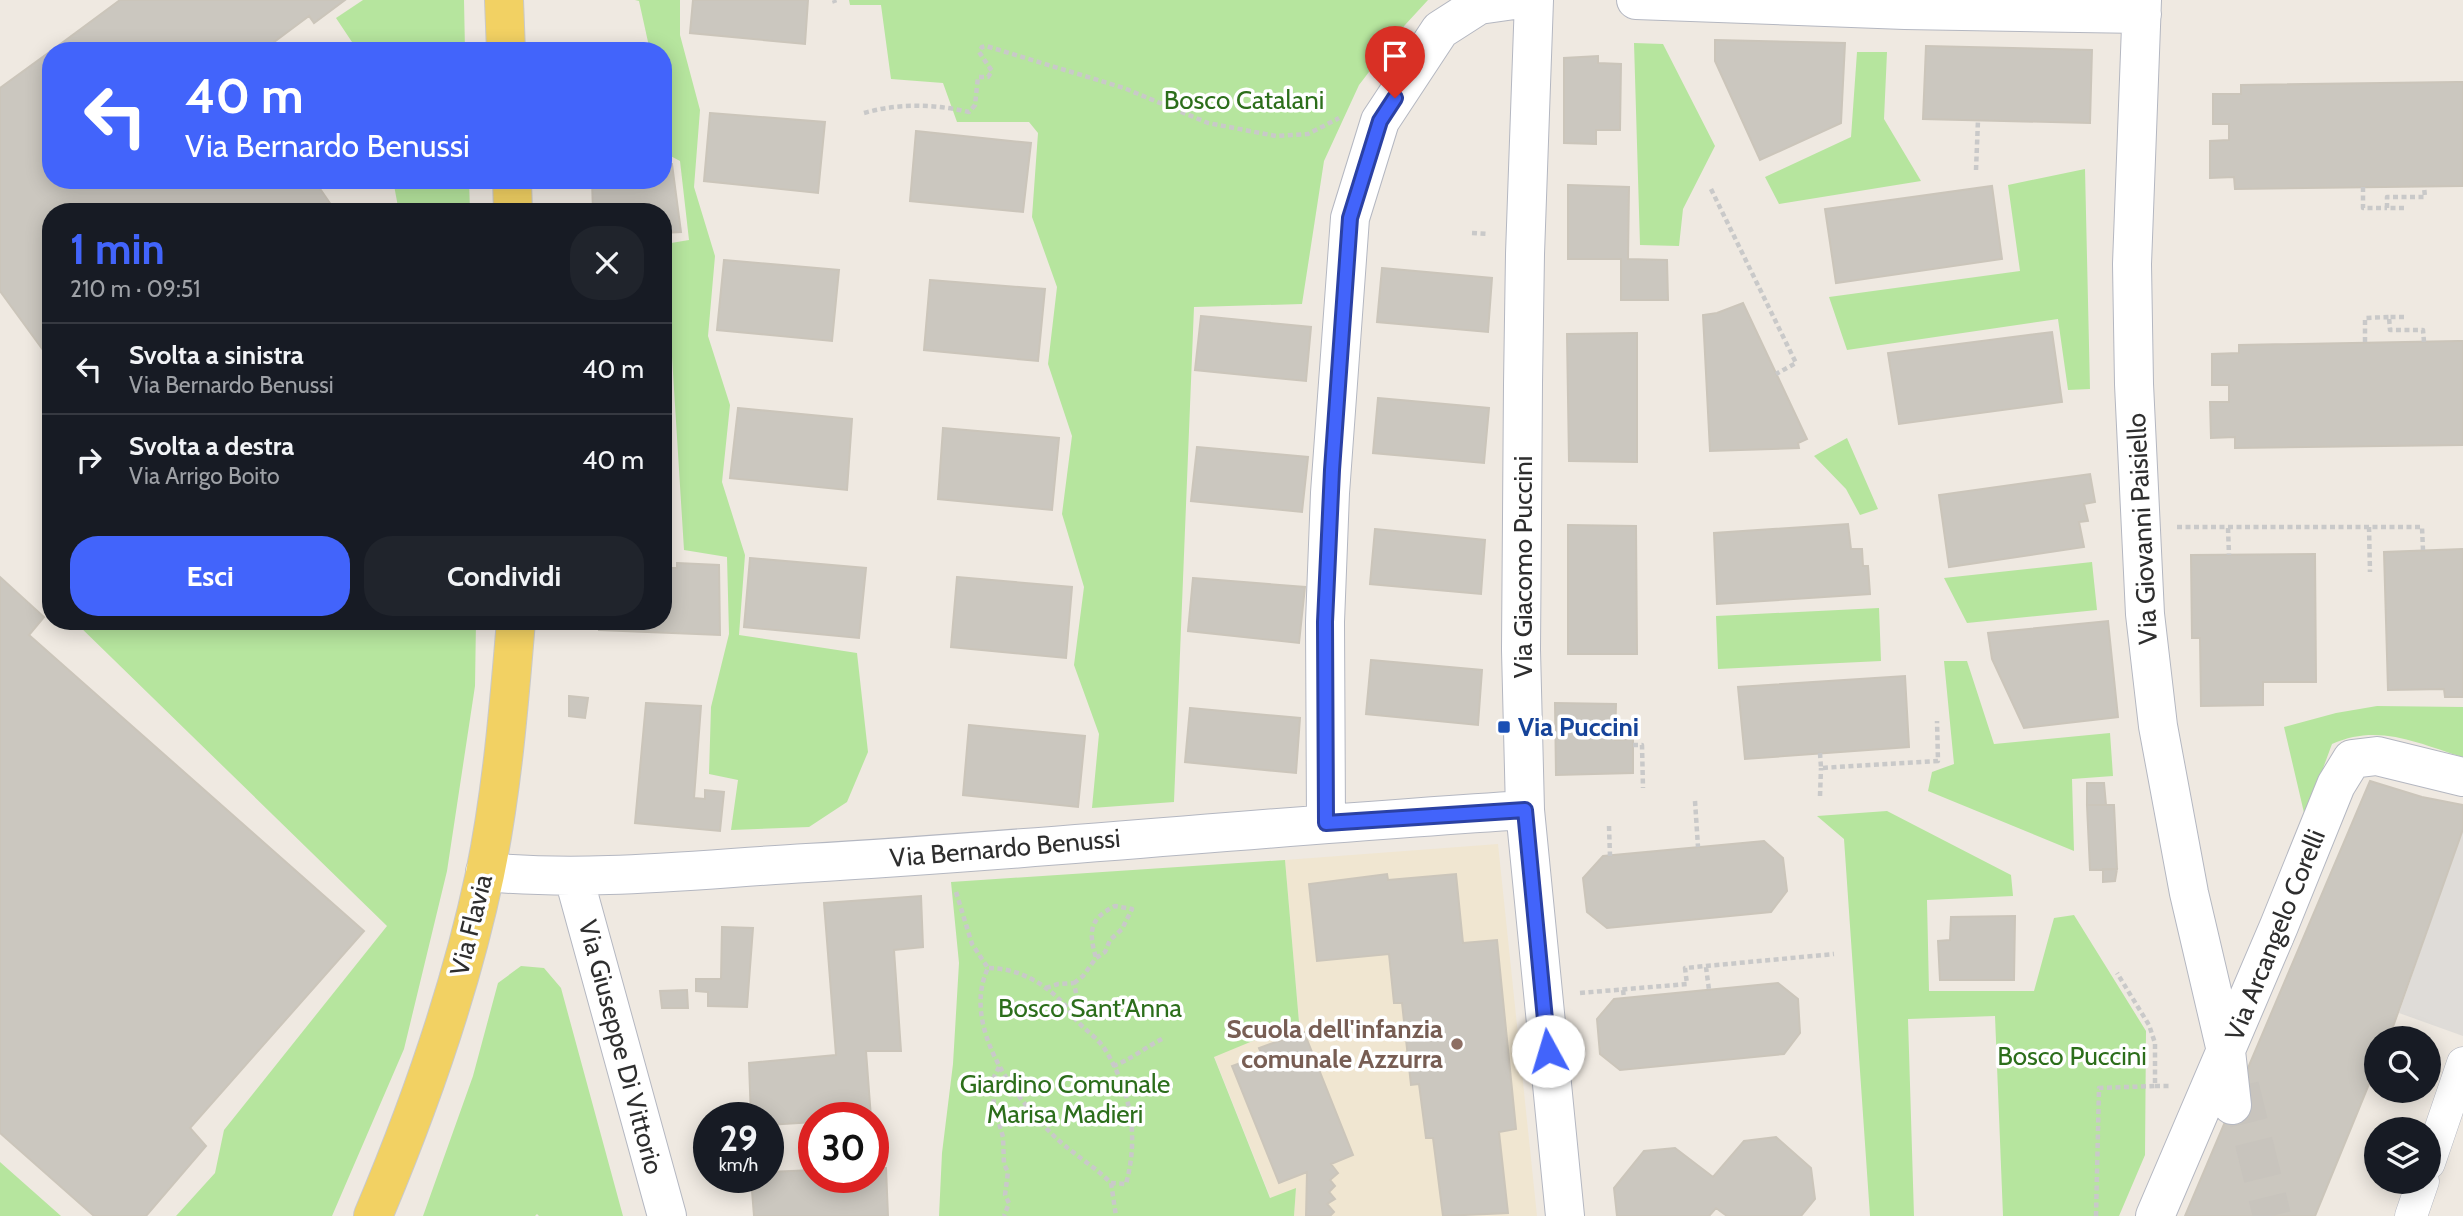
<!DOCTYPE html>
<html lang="it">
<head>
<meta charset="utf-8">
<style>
	:root { --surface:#171b24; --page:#20242c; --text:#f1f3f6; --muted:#9ea1a6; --line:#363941; --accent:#4264fb }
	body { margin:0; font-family:Cabin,sans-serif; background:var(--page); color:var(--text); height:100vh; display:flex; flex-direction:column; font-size:26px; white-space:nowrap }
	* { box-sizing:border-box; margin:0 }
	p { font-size:23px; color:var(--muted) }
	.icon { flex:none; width:38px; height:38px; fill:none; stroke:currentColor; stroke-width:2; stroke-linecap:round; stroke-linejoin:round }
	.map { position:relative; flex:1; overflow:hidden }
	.details { position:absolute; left:42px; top:203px; width:630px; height:427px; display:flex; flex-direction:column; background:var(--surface); border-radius:28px; box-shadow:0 4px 18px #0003 }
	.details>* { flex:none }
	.guide { position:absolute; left:42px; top:42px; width:630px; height:147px; border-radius:28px; box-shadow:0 4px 18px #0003; background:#4264fb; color:#fff; overflow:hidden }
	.controls { position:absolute; left:2364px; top:1026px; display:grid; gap:14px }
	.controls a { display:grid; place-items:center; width:77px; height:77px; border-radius:50%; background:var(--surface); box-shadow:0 4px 18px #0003; font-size:35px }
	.speed { position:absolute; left:693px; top:1102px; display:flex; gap:14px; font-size:35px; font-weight:700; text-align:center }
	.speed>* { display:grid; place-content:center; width:91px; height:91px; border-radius:50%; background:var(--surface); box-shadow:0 4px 18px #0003; line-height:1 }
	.speed small { font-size:18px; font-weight:400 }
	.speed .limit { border:10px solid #d22; background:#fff; color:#111 }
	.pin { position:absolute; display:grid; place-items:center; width:60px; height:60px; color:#fff; margin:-72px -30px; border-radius:50% 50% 50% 0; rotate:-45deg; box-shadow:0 0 7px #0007 }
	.pin .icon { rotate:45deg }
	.me { position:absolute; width:77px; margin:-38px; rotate:354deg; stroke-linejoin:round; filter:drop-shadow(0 0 5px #0008) }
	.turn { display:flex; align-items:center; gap:24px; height:147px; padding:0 28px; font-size:32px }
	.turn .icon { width:91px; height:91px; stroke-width:2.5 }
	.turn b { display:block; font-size:49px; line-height:60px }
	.round { display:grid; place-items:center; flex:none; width:74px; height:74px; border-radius:28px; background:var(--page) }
	.summary { display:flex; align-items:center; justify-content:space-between; height:119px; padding:0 28px }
	h1 { font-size:42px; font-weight:700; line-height:52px; color:var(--accent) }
	.action { display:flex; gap:14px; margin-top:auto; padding:14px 28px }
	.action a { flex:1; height:80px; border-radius:28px; background:var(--accent); color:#fff; font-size:28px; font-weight:700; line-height:80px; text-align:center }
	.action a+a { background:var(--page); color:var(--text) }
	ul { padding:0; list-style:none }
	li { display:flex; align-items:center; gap:21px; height:91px; padding:0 28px; border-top:2px solid var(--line) }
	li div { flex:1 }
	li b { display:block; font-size:26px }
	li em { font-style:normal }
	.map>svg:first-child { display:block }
	.education { fill:#f0e6d1 }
	.green { fill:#b6e59e }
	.plaza { fill:#dfdcd8 }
	.building { fill:#cbc7bf; stroke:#cbc5ba; stroke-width:2 }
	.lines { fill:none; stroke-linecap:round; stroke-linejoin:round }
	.minor-tunnel { stroke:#c8c4bd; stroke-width:38; stroke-dasharray:38 19; stroke-linecap:butt }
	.pedestrian-casing { stroke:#b4b7c1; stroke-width:33 }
	.minor-casing { stroke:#b4b7c1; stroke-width:40 }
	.primary-casing { stroke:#c9c9c9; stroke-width:40 }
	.path { stroke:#c9c9c9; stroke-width:4.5; stroke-dasharray:5 3.5; stroke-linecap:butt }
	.pedestrian { stroke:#fff; stroke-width:32 }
	.minor { stroke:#fff; stroke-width:38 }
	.primary { stroke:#f2d163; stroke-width:38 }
	.route-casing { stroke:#2b41a3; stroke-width:18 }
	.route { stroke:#4264fb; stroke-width:12 }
	.transit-dot { fill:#1a4fb4; stroke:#fff; stroke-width:2.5 }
	.education-dot { fill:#8d6e63; stroke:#fff; stroke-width:2.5 }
	.labels { text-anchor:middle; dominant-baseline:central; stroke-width:7; stroke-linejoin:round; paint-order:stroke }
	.park-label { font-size:26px; fill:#2c6e1b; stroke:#fff }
	.street-label { font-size:26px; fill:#2e2e2e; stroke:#fff }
	.transit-label { font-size:26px; font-weight:bold; fill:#164399; stroke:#fff; text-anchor:start }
	.education-label { font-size:26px; font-weight:bold; fill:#785e54; stroke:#fff; text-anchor:end }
</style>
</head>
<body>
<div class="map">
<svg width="2463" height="1216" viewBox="0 0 2463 1216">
	<rect width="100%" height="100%" fill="#efe9e1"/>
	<!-- education -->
	<path class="education" d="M1498 844 1537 1216H1294L1296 1189 1271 1199 1214 1056 1299 1022 1285 860Z"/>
	<!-- green -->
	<path class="green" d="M363 0H464L465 51H358L336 18Z
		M635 0H680V35L700 110 694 187 715 256 708 336 730 405 722 482 745 555 739 635 857 653 868 752 847 802 809 827 731 830 738 780 709 774 711 707 729 634 727 557 684 550 665 244 689 240 680 161 663 152V51H650L639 1Z
		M849 0H1428L1405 25 1359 85 1324 161 1302 304 1194 307 1174 802 1092 808 1099 734 1074 665 1084 587 1062 514 1072 436 1048 364 1057 287 1032 217 1038 133 1029 122H957L943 83 891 79 881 5H850Z
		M1634 43 1663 44 1715 146 1683 209 1679 246 1640 245Z
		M1857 52H1887L1884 119 1921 181 1779 204 1765 177 1851 137Z
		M2085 169 2090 389 2068 390 2058 319 1847 350 1829 297 2020 271 2008 185Z
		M393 180H469L470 212H399Z
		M1847 438 1878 509 1860 515 1846 489 1814 456Z
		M2092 562 2097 610 1967 623 1944 578Z
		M1879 608 1881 661 1718 669 1716 616Z
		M74 621H476L475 686 447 871 404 1049 332 1216H176L215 1173 224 1130 387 926Z
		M1944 661H1967L1994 744 2110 733 2113 776 2072 779 2074 851 1928 791 1932 772 1954 764Z
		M2377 706 2463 707V757C2417 743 2378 723 2332 744L2305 817 2284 727 2336 713Z
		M1887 811 2011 875 2013 896 1927 900 1929 991H2034L2054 918 2074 915 2146 1031 2145 1155 2119 1216H2003L1995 1016 1908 1019 1914 1216H1870L1844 839 1817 816Z
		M1285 860 1299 1022 1214 1057 1270 1198 1296 1188 1294 1216H939L942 1153 953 1064 959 963 951 882Z
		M521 966 544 968 561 988 623 1216H539L537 1214 535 1216H423L473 1076 498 983Z
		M0 1162 61 1216H0Z"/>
	<!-- plaza -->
	<path class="plaza" d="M2463 829V1036L2399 1013Z"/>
	<!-- building -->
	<path class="building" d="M120 0H345L314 23 309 16 262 51H51Z
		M693 0H808L805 44 690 33Z
		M1715 40 1845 43 1841 123 1760 160 1715 61Z
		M1926 46 2092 50 2090 123 1923 119Z
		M51 51V180H314L336 212H51V361L0 291V88Z
		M1598 56V63L1621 64 1620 130H1596V144L1564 143V58Z
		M2457 82H2463V186L2235 189 2234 177 2210 178V141L2229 140V124H2213V94H2241V85Z
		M710 113 825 122 818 193 704 181Z
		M916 131 1031 143 1023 212 910 201Z
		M663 164H672L681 232 663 233V212H593L592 180H663Z
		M1568 185 1629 187 1628 259 1667 260 1668 300H1621V259H1568Z
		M1992 186 2002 259 1836 283 1825 209Z
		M724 260 839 270 832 341 717 330Z
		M1382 268 1492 278 1488 332 1377 322Z
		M930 280 1045 289 1038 361 924 350Z
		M1743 303 1807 439 1798 443 1799 448 1710 451 1703 315 1717 313Z
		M1201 316 1311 327 1306 381 1195 370Z
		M2052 332 2062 402 1899 424 1888 353Z
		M1637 333V462L1569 461 1567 334Z
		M663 340 668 531H663Z
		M2458 341H2463V445L2235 448V437L2211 438 2210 402H2229V385H2212V354L2239 353V345Z
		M1378 398 1489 408 1484 463 1373 453Z
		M738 408 852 419 847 490 730 478Z
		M943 428 1059 438 1052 510 938 499Z
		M1197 447 1308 457 1302 512 1191 501Z
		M2090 474 2095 502 2084 504 2088 521 2079 522 2084 547 1949 567 1939 495Z
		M1848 524 1851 549H1862L1863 566H1868L1870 594 1717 604 1714 533Z
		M1568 525 1636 526 1637 654H1568Z
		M1375 529 1485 540 1481 594 1370 584Z
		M2463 549V697H2445L2444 689 2388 690 2384 552Z
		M2315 554 2316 682H2263V705L2201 706 2200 638H2192L2191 555Z
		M750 558 866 568 859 638 744 627Z
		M677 563 719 565 720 635 599 630V621H663V568H677Z
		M0 577 44 617 29 635 364 931 190 1128 206 1146 146 1216H94L0 1133Z
		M957 577 1072 587 1066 658 951 647Z
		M1193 578 1305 587 1299 643 1188 631Z
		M2108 621 2118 717 2024 728 1992 659 1988 633Z
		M1371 660 1482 670 1478 725 1366 714Z
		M1905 676 1909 747 1745 759 1738 687Z
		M569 696 588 698 585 718 569 716Z
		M646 703 701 706 694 798 705 799V790L724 792 720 831 635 823Z
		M1555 703 1616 704 1615 740 1633 739V773L1556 775Z
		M1190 708 1300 718 1296 773 1185 762Z
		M969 725 1085 736 1078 807 963 795Z
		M2370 781 2422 797 2463 805V829L2389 1038H2376V1067L2315 1216H2185Z
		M2087 783H2104L2106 805H2087Z
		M2087 805H2114L2117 869 2090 870Z
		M1764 841 1783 858 1787 891 1771 912 1607 928 1587 912 1583 878 1603 856Z
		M2103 869H2117L2115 881 2103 882Z
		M1387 874 1388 880 1456 874 1463 943 1497 940 1516 1129 1499 1132 1508 1213 1443 1216 1433 1138H1426L1419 1084 1411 1085 1402 1003H1394L1389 954 1317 961 1309 884Z
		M921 896 923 947 894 950 901 1051H866L871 1118H814V1122L768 1125V1118H751L749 1063 836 1055 824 903Z
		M2015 916 2014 980H1940L1938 941 1950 940 1951 917Z
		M722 927 753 928 747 1007 708 1006V992L696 991V979H721Z
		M1778 983 1798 999 1800 1033 1784 1054 1620 1070 1600 1054 1597 1019 1614 999Z
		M687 990 688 1008H662L660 991Z
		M1304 1032 1353 1155 1331 1164 1338 1173 1330 1180 1335 1186 1329 1192 1335 1199 1327 1204 1334 1212 1330 1216H1306L1307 1172 1279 1183 1232 1066 1262 1055 1259 1048Z
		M1776 1137 1811 1168 1815 1199 1801 1216H1727L1716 1208 1709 1216H1617L1614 1188 1644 1151 1675 1148 1713 1177 1744 1141Z
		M873 1168H886L888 1216H754L751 1178H768V1172L814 1170V1178H873Z"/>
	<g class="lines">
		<!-- minor-tunnel -->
		<path class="minor-tunnel" d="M2240 1086 2272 1216"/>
		<!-- pedestrian casing -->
		<g class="pedestrian-casing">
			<path id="pedestrian" d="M2429 1163 2463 1063
				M2411 1216 2423 1181"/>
		</g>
		<!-- minor casing -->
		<g class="minor-casing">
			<path id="minor" d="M1534 0 1525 254 1523 384 1521 650 1525 810 1565 1216
				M1636 0 1905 10 2142 14
				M2142 0 2132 264 2134 384 2145 614 2158 726 2189 893 2226 1051 2232 1105
				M1326 823 1325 622 1330 493 1350 218 1380 121 1440 30 1479 5 1514 0
				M485 872C593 882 700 869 807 863 1047 849 1285 825 1525 810
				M574 878 667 1216
				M2155 1216 2279 926 2336 785 2352 759 2377 756 2463 777"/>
		</g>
		<!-- primary casing -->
		<g class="primary-casing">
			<path id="primary" d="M504 0 506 51
				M512 180 513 212
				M373 1216C420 1105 460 992 485 874 502 791 509 706 516 621"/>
		</g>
		<!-- path -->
		<path class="path" d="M834 0 835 3
			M864 113C899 103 934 104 969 112L975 105 978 77H988L992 71 979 52 982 47 986 46 1124 88 1208 123 1276 136 1308 134 1339 118
			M1976 170 1978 120
			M2363 187V208H2387
			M1711 189 1796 363 1776 374
			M2404 208H2387V197H2425L2424 187
			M1472 233 1489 234
			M2404 317H2389L2390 330H2423L2424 342
			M2365 342V318L2389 317
			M2177 527H2422L2423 550
			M2369 527 2370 572
			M2228 528 2229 555
			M1633 745H1642L1643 788
			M1820 753 1821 768 1938 761 1937 721
			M1820 796 1821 768
			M1695 801 1698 847
			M1609 826 1610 856
			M956 892 972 944 988 968C961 1025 1013 1096 1053 1135 1071 1153 1093 1165 1111 1183L1126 1184C1139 1136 1131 1093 1106 1051 1099 1039 1085 1030 1076 1020 1071 1015 1068 1008 1063 1003 1043 982 1017 968 988 968
			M1706 967 1709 990
			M1074 983 1083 976 1096 958 1105 952 1110 940 1122 929 1132 909 1115 906C1088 919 1089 933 1096 958
			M1046 988 1058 984 1074 983 1077 998 1072 1015
			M1623 990 1624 998
			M1580 993 1687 984 1685 968 1834 954
			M1113 1066C1130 1060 1146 1047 1162 1039
			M999 1067 992 1081 994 1106 1003 1137 1004 1164 1008 1172 1005 1195 1009 1203 1004 1216
			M2155 1086H2171
			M1111 1183 1116 1216
			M2096 1216 2099 1088 2155 1086V1043L2149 1025 2117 973"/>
		<!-- pedestrian -->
		<use href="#pedestrian" class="pedestrian"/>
		<!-- minor -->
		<use href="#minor" class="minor"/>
		<!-- primary -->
		<use href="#primary" class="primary"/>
	</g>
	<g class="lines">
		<!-- route casing -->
		<g class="route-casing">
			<path id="route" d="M1395 98 1380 121 1350 218 1332 470 1325 622 1326 823 1525 810 1548 1051"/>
		</g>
		<!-- route -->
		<use href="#route" class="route"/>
	</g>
	<!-- markers -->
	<rect class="transit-dot" x="1497" y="720" width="14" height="14" rx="3.5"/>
	<circle class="education-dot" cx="1457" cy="1044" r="7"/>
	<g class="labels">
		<!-- park labels -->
		<g class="park-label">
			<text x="1244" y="100">Bosco Catalani</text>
			<text x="1090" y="1008">Bosco Sant'Anna</text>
			<text x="2072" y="1056">Bosco Puccini</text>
			<text x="1065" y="1084">Giardino Comunale<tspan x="1065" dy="30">Marisa Madieri</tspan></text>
		</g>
		<!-- street labels -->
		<g class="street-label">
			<text transform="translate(2142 529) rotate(-93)">Via Giovanni Paisiello</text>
			<text transform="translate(1523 567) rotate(-90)">Via Giacomo Puccini</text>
			<text transform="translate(1005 848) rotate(-5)">Via Bernardo Benussi</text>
			<text transform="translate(471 925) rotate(-76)">Via Flavia</text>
			<text transform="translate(2275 935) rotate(-68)">Via Arcangelo Corelli</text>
			<text transform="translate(621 1047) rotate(75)">Via Giuseppe Di Vittorio</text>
		</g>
		<!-- transit labels -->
		<g class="transit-label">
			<text x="1518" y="727">Via Puccini</text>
		</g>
		<!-- education labels -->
		<g class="education-label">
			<text x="1443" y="1029">Scuola dell'infanzia<tspan x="1443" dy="30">comunale Azzurra</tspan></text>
		</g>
	</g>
</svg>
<div class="controls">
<a><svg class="icon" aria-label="search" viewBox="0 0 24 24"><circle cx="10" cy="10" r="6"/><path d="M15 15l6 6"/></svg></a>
<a><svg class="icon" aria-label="layers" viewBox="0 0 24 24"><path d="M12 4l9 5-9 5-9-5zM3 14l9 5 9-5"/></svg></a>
</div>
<div class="speed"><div>29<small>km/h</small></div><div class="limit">30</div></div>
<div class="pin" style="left:1395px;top:98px;background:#d93025"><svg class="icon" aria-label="arrive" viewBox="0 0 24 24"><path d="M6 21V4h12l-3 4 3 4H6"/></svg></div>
<svg class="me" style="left:1548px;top:1051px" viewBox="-20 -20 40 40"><circle r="19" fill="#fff"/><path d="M0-13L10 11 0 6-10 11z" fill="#4264fb"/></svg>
<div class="guide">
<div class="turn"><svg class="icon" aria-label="left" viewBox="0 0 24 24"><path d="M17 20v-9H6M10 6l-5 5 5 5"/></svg><div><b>40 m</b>Via Bernardo Benussi</div></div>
</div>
<section class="details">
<div class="summary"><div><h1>1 min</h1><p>210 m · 09:51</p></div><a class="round"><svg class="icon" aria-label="close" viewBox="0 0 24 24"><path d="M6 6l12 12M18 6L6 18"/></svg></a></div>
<ul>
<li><svg class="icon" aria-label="left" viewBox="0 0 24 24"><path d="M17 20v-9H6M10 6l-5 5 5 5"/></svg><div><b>Svolta a sinistra</b><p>Via Bernardo Benussi</p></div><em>40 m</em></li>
<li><svg class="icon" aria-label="right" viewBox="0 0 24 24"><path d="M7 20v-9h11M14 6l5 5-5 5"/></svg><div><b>Svolta a destra</b><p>Via Arrigo Boito</p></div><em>40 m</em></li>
</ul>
<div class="action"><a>Esci</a><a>Condividi</a></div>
</section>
</div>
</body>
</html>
